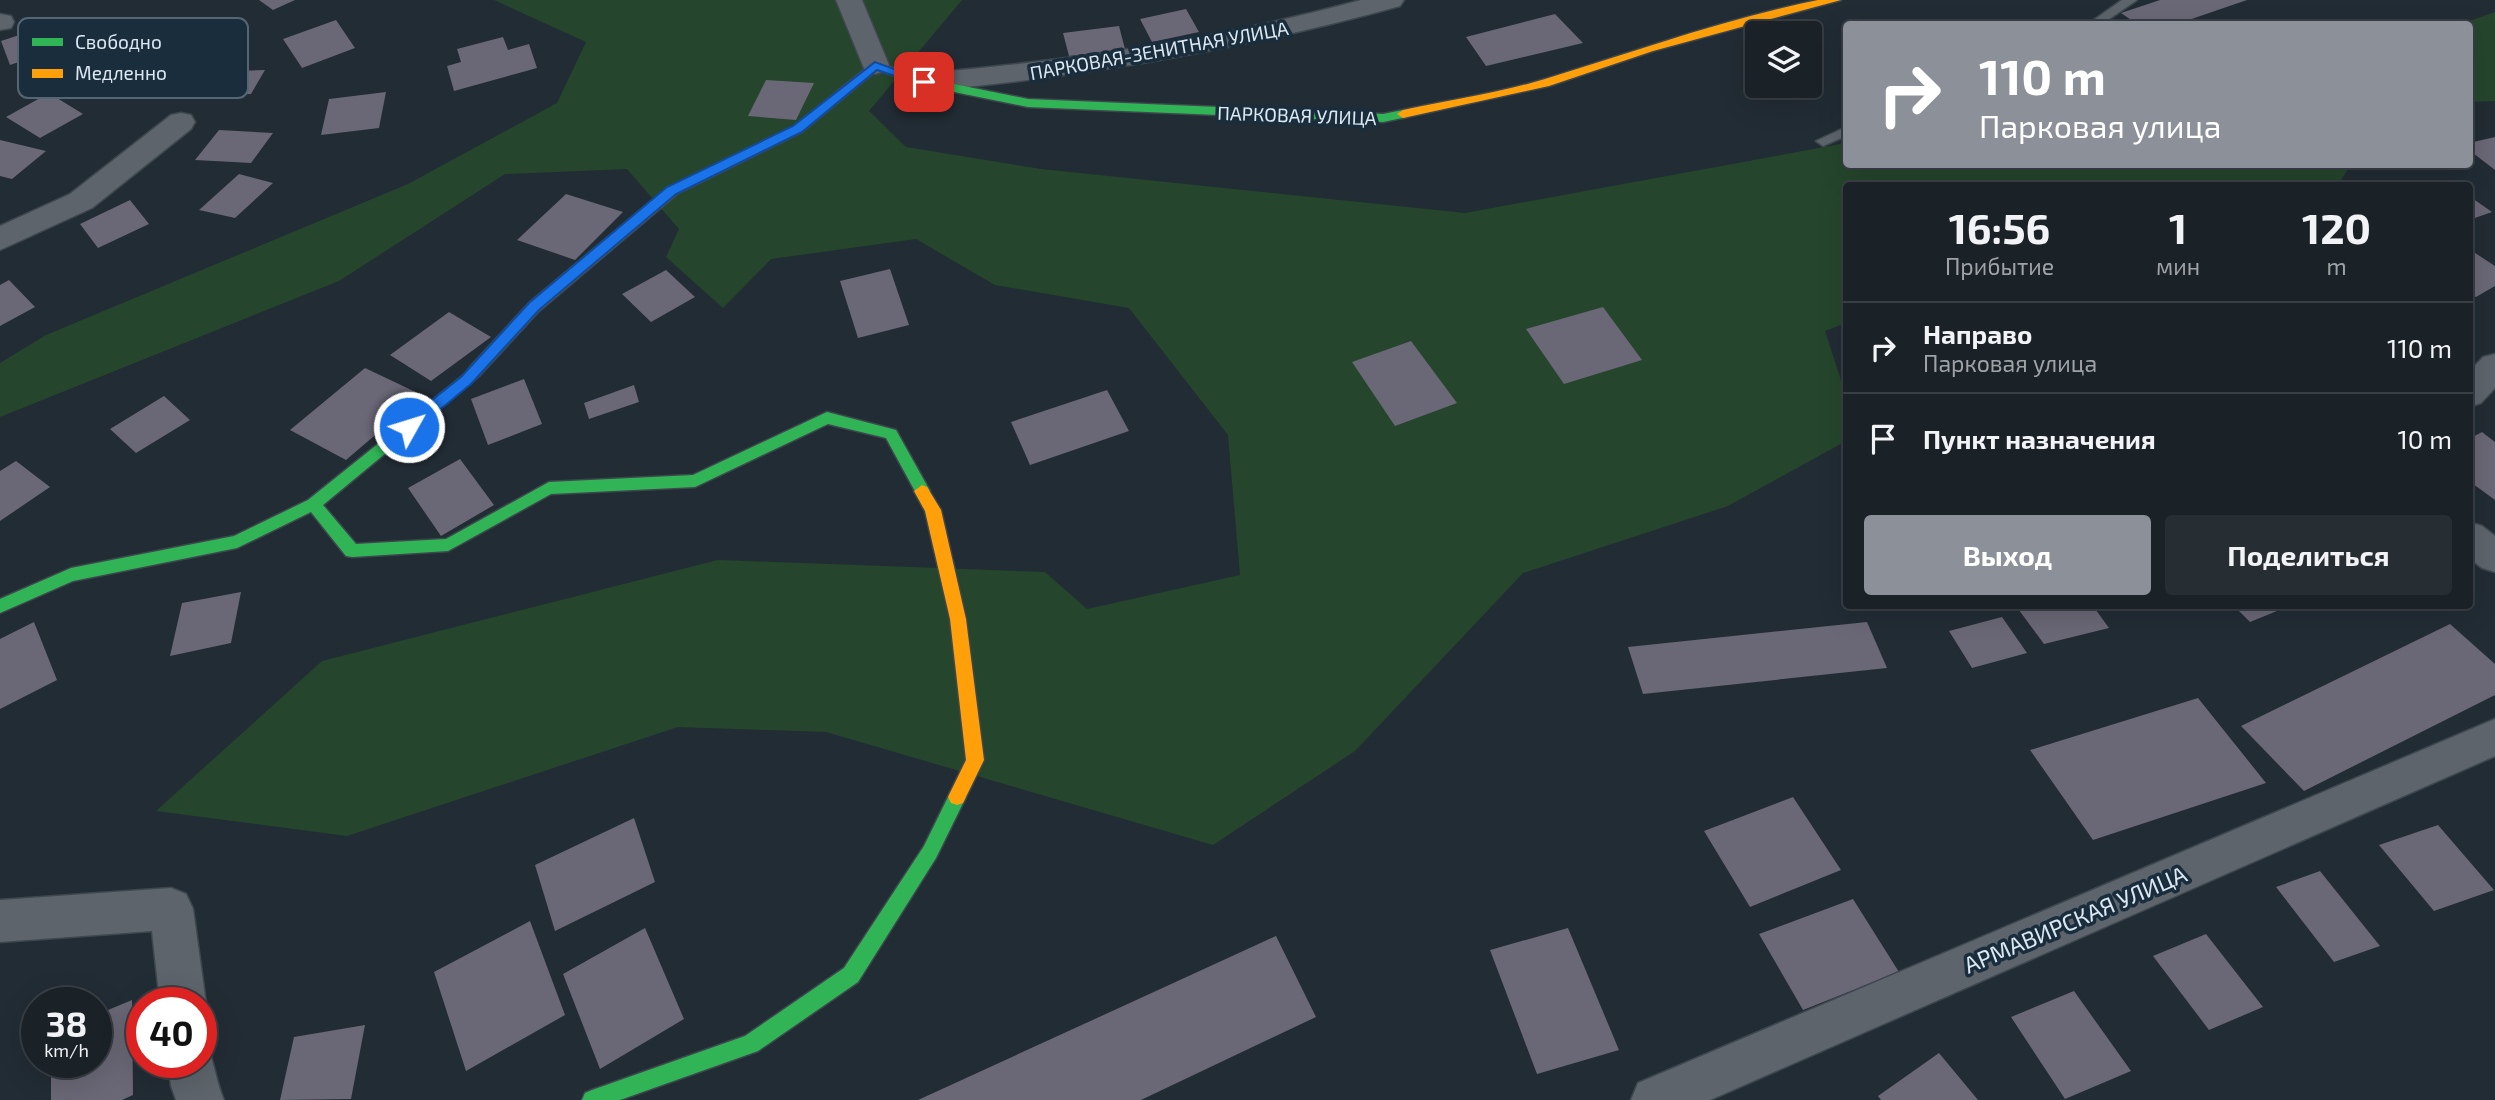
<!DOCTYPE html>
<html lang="ru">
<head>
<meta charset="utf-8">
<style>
	:root { --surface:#1a2127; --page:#272e33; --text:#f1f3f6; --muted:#9fa3a7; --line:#383e44; --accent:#8c9099 }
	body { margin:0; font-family:"Exo 2",sans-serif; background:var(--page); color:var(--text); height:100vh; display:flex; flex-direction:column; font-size:26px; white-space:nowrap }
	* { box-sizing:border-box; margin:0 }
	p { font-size:23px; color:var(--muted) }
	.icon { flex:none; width:38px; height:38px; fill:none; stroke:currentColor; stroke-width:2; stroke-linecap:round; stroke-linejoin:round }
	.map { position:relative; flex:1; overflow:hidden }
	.side { position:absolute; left:1843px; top:182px; width:630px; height:427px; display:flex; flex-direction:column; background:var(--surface); border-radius:7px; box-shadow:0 7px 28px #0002,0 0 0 2px var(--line) }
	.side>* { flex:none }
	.hud { position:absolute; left:1843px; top:21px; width:630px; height:147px; border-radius:7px; box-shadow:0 7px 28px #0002,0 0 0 2px var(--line); background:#8c9099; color:#fff; overflow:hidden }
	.fabs { position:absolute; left:1745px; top:21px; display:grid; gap:14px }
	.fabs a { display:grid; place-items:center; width:77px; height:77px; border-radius:7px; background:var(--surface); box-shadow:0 7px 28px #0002,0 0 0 2px var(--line); font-size:35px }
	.speed { position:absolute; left:21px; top:987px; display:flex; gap:14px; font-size:35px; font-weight:700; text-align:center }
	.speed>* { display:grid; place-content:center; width:91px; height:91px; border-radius:50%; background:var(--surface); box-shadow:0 7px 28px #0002,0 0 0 2px var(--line); line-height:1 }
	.speed small { font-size:18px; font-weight:400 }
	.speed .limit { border:10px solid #d22; background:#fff; color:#111 }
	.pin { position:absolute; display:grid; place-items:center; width:60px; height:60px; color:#fff; margin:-30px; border-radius:14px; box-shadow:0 4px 10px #0006 }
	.me { position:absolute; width:77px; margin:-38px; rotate:51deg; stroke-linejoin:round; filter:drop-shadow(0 0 5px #0008) }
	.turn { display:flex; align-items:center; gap:24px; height:147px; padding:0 21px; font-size:32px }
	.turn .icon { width:91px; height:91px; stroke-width:2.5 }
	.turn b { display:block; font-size:49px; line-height:60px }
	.eta { display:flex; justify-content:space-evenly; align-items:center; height:119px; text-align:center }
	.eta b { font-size:42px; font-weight:700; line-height:49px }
	.action { display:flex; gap:14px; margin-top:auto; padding:14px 21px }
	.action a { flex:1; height:80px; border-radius:7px; background:var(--accent); color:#fff; font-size:28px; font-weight:700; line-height:80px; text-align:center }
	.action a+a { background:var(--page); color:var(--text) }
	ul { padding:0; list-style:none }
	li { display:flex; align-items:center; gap:21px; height:91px; padding:0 21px; border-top:2px solid var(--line) }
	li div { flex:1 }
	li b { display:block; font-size:26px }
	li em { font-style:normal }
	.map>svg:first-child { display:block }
	.green { fill:#25462c }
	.building { fill:#6a6776 }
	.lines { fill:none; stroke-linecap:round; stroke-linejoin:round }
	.lane-casing { stroke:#3e474e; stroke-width:3 }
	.street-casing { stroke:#3e474e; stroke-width:3 }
	.fast-casing { stroke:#3e474e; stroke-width:3 }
	.slow-casing { stroke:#3e474e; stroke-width:3 }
	.lane { fill:#5d646b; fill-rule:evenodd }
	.street { fill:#5d646b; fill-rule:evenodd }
	.fast { fill:#30b455; fill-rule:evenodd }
	.slow { fill:#ff9f0a; fill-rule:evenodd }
	.route { fill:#1a73e8; stroke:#114b97; stroke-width:2 }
	.labels { text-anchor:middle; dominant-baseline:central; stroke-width:7; stroke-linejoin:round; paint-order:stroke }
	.far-street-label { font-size:19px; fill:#dce8f2; stroke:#1a2d3c }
	.street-label { font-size:23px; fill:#dce8f2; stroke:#1a2d3c }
	.key { fill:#1a2d3c; stroke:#546573; stroke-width:2 }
	.key-label { font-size:19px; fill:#dce8f2 }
</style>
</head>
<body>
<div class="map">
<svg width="2495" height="1100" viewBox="0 0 2495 1100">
	<rect width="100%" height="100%" fill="#222c34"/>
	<!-- green -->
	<path class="green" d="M494 0H962L869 111 906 147 1041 169 1465 213 1846 143V164L2351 165 2337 186H1846V323L1825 331 1846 396V441L1728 506 1523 573 1355 751 1213 845 826 732 678 727 347 836 156 811 322 661 718 560 1045 572 1087 609 1240 575 1228 435 1129 308 995 285 916 239 771 259 723 308 666 257 679 229 627 169 505 174 339 281 0 417V363L46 335 408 184 557 103 586 42Z
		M2495 12V101L2469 102V24H2461Z"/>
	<!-- building -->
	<path class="building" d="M259 0H295L273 10Z
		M2160 0H2247L2177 24H2137L2121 13Z
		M1186 9 1199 32 1152 42 1140 19Z
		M1555 14 1583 43 1486 66 1466 37Z
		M336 20 355 48 302 68 283 39Z
		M53 24 64 47 10 65 1 41Z
		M1119 26 1125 49 1069 56 1063 33Z
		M503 37 508 50 529 44 537 68 454 91 447 66 461 62 457 49Z
		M265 70 251 94 197 95 212 71Z
		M766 80 814 83 796 120 748 116Z
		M386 92 379 128 321 135 329 99Z
		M49 93 83 114 40 138 6 117Z
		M219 130 273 133 251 163 195 160Z
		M2495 137V170L2469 150V143Z
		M0 140 46 151 12 179 0 176Z
		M239 174 273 183 235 218 199 210Z
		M566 194 623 212 575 260 517 240Z
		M2469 196 2492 212 2469 220Z
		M130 200 149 224 98 248 80 224Z
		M2469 249 2495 266V286L2476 297 2469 292Z
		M890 269 909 325 858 338 840 281Z
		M666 270 695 297 651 322 622 294Z
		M9 280 35 307 0 326V285Z
		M1603 307 1642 360 1564 384 1526 329Z
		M449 312 491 337 431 381 390 355Z
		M1411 341 1457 403 1395 426 1352 362Z
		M365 368 422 395 346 460 290 430Z
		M524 379 542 424 488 445 471 399Z
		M634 385 639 402 589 419 584 403Z
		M1107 390 1129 431 1030 465 1011 422Z
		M164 396 190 420 136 453 110 429Z
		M2482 432 2495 442V500L2469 481V439Z
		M460 459 494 505 441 536 408 488Z
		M16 461 50 487 0 521V471Z
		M241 592 231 643 170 656 182 603Z
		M2016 606H2093L2109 628 2044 644Z
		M2234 606H2289L2250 622Z
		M2002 617 2027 653 1972 668 1949 631Z
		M34 622 57 680 0 709V639Z
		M1867 622 1887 668 1643 694 1628 647Z
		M2450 624 2495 664V695L2304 791 2241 726Z
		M2198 698 2266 783 2093 840 2030 750Z
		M1793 797 1841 870 1750 907 1704 831Z
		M634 818 655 882 555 931 535 865Z
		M2438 825 2494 890 2434 911 2379 845Z
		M2320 871 2380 946 2334 962 2276 887Z
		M1853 899 1899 972 1803 1010 1759 934Z
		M530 921 565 1015 466 1071 434 972Z
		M645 928 684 1019 600 1069 563 974Z
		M1568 928 1619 1050 1537 1074 1490 950Z
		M2206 934 2263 1007 2209 1030 2153 956Z
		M1276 936 1316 1017 1141 1100H918Z
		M2074 991 2131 1071 2065 1099 2011 1017Z
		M132 1000 133 1095 122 1100H51V1062H96V1015Z
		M365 1025 351 1099 280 1100 294 1037Z
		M1939 1053 1978 1100H1881L1878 1096Z"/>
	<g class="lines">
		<!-- lane casing -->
		<g class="lane-casing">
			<path id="lane" d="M2122 0H2137L2102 24H2088Z
				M1846 127V136L1823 146 1816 141Z"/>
		</g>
		<!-- street casing -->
		<g class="street-casing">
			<path id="street" d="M836 0H862L889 65 885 71 875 74 865 71Z
				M1361 0H1404L1400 6C1244 49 1086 77 924 91L914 88 910 82 914 76 924 73C1072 61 1218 39 1361 0Z
				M0 14 11 16 14 22 11 28 0 30Z
				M181 113 191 115 195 122 191 129 92 208 0 250V226L70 194 171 115Z
				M2495 354V388L2481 403 2469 407V372L2483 357Z
				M2469 522 2482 526 2495 536V572L2482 568 2469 558Z
				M2495 719V756L1710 1100H1631L1638 1083Z
				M171 888 186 894 193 909 206 1003 201 1014V1003H160L152 931 0 942V900Z
				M201 1043 207 1046C215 1064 216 1082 224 1100H176L171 1086 168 1062H201Z"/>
		</g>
		<!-- fast casing -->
		<g class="fast-casing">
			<path id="fast" d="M929 79 1028 99 1383 114 1403 110 1409 114 1407 117 1383 122 1028 107 925 86 923 83Z
				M475 366 480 367 482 371 480 375 323 505 356 544 446 539 549 482 693 475 827 412 896 430 930 491 927 495H917L886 438 828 424 695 487 551 494 448 551 352 557 346 556 311 512 237 548 73 581 0 613V599L71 568 234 536 308 500Z
				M957 789 963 791 966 797 936 858 858 982 758 1051 620 1100H582L585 1093 592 1090 745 1036 844 968 924 846 951 791Z"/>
		</g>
		<!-- slow casing -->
		<g class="slow-casing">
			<path id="slow" d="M1818 0H1841L1653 51 1549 86 1403 118 1397 114 1403 110C1450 100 1499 93 1545 79 1636 51 1725 19 1818 0Z
				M875 61 935 83 929 87 877 70 802 132 677 194 539 311 480 375H470L468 371 470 367 529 303 667 188 794 126Z
				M922 485 927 487 941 510 966 619 984 760 963 803 957 805 951 803 948 797 966 760 950 619 925 511 914 491Z"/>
		</g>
		<!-- lane -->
		<use href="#lane" class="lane"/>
		<!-- street -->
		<use href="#street" class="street"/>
		<!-- fast -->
		<use href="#fast" class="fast"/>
		<!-- slow -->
		<use href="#slow" class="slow"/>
	</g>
	<!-- route -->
	<path class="route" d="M875 62 930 82 924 86 877 70 802 132 676 194 539 310 471 384 414 431H403L401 427 403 423 461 377 529 303 667 187 793 126Z"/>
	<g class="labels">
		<!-- far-street labels -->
		<g class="far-street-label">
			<text transform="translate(1159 50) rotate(-10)">ПАРКОВАЯ-ЗЕНИТНАЯ УЛИЦА</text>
			<text transform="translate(1297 115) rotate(2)">ПАРКОВАЯ УЛИЦА</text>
		</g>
		<!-- street labels -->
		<g class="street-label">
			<text transform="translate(2075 919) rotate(-23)">АРМАВИРСКАЯ УЛИЦА</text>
		</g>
	</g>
	<!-- legend -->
	<rect x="18" y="18" width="230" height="80" rx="10" class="key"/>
	<rect x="32" y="38" width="31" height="8" fill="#30b455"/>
	<rect x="32" y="69" width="31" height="9" fill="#ff9f0a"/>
	<g class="key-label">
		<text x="75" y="49">Свободно</text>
		<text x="75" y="80">Медленно</text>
	</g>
</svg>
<div class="fabs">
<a><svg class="icon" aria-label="layers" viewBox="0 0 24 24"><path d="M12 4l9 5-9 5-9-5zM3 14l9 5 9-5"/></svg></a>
</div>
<div class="speed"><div>38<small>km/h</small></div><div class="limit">40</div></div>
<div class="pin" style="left:924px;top:82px;background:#d93025"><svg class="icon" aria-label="arrive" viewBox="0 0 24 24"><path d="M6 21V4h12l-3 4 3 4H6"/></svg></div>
<svg class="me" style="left:409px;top:427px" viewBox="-20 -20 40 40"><circle r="17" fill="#1a73e8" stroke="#fff" stroke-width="3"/><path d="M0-11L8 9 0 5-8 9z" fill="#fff"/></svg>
<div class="hud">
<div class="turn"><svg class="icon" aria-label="right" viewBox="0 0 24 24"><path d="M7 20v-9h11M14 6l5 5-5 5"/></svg><div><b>110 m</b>Парковая улица</div></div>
</div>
<section class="side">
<div class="eta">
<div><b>16:56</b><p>Прибытие</p></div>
<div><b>1</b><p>мин</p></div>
<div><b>120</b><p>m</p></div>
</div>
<ul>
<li><svg class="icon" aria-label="right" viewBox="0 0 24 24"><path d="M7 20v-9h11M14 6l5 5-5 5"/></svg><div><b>Направо</b><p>Парковая улица</p></div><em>110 m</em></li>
<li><svg class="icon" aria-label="arrive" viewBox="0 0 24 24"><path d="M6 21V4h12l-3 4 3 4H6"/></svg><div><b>Пункт назначения</b></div><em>10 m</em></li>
</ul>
<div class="action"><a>Выход</a><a>Поделиться</a></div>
</section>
</div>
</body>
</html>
